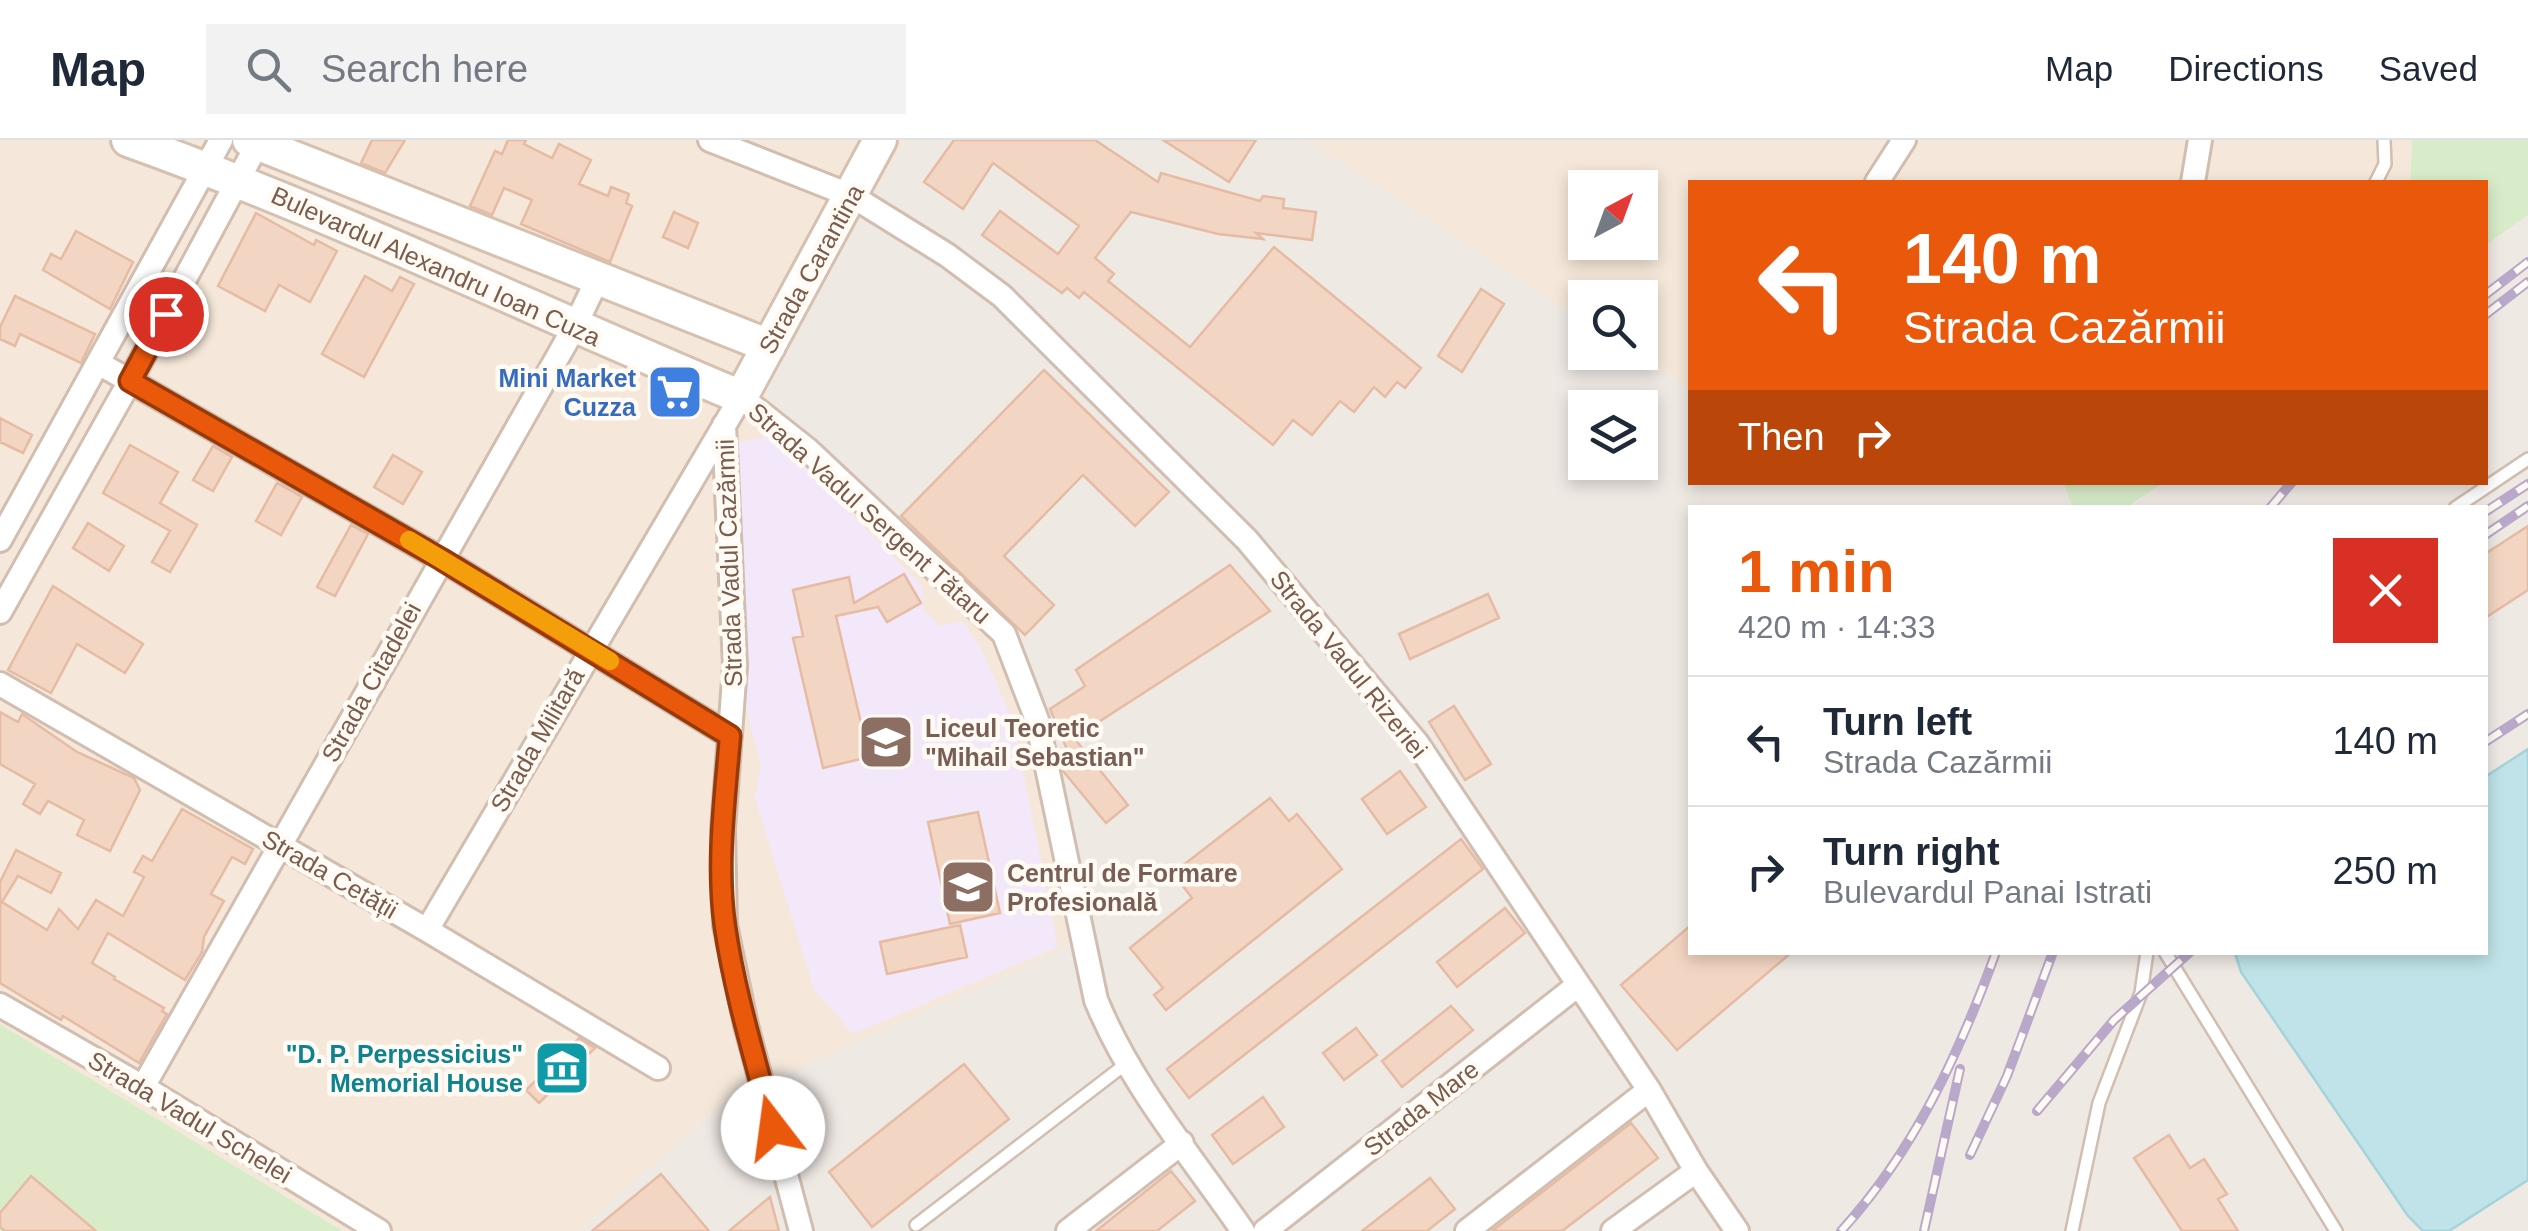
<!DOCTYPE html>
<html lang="en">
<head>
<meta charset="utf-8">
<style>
	:root { --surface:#fff; --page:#f2f2f3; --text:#1f2937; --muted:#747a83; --line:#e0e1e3; --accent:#ea580c }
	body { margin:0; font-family:Arial,sans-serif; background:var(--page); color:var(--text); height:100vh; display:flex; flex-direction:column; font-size:38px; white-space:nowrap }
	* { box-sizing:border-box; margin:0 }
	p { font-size:32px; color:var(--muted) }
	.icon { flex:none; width:55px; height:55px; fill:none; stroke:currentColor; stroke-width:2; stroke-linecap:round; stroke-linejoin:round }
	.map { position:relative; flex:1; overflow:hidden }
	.sheet { position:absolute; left:1688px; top:365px; width:800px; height:450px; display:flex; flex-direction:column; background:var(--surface); border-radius:0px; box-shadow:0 5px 15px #0003 }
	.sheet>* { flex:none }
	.hud { position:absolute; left:1688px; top:40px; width:800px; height:305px; border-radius:0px; box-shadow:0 5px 15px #0003; background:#ea580c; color:#fff; overflow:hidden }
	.needle { width:65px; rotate:41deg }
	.fabs { position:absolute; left:1568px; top:30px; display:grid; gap:20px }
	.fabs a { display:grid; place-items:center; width:90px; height:90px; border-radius:0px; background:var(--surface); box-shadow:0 5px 15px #0003; font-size:50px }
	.pin { position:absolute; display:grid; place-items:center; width:85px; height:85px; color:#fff; margin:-42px; border:5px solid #fff; border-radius:50%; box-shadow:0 2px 10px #0007 }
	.me { position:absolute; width:110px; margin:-55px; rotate:345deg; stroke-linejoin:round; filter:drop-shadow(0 0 8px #0008) }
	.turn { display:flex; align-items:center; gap:35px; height:210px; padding:0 50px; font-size:45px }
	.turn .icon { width:130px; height:130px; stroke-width:2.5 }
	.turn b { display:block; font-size:70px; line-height:85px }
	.then { display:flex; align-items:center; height:95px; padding:0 50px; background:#0003; gap:20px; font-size:38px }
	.round { display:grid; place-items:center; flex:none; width:105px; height:105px; border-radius:0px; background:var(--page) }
	.head { display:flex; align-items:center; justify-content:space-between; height:170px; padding:0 50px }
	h1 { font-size:60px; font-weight:700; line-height:75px; color:var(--accent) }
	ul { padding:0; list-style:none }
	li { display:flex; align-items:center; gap:30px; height:130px; padding:0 50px; border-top:2px solid var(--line) }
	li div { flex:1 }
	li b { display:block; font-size:38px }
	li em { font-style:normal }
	header { display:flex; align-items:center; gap:60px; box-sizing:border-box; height:140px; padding:0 50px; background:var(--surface); border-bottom:2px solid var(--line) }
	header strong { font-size:48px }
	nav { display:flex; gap:55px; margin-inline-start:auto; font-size:35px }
	.search { width:700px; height:90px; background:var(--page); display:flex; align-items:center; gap:25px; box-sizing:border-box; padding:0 35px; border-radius:0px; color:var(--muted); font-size:38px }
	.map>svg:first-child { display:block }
	.residential { fill:#f5e8da; fill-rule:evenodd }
	.industrial { fill:#efe9e4; fill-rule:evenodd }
	.education { fill:#f3e8fa }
	.green { fill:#d8ecc9 }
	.water { fill:#bfe3e8; stroke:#a5d3da; stroke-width:2.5 }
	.building { fill:#f3d5c3; stroke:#e6bba3; stroke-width:2.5 }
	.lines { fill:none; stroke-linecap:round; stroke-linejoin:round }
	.lane-casing { stroke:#d1beb0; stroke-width:16 }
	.street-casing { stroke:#d1beb0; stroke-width:28 }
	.secondary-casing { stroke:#d6c0b0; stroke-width:38 }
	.lane { stroke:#fff; stroke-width:11 }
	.street { stroke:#fff; stroke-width:22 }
	.secondary { stroke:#fff; stroke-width:32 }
	.rail-casing { stroke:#b9a8c9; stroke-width:10 }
	.rail { stroke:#fffaf3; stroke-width:6; stroke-dasharray:19; stroke-linecap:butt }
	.route-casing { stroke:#983908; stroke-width:25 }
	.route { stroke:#ea580c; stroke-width:18 }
	.slow { stroke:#f59e0b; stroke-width:18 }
	.labels { text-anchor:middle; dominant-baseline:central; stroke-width:9; stroke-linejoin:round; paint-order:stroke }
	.street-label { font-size:25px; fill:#7a5c4d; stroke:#fffaf3 }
	.shop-label { font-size:25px; font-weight:bold; fill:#366cbe; stroke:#fffaf3; text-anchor:end }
	.education-label { font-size:25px; font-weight:bold; fill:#785e54; stroke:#fffaf3; text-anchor:start }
	.culture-label { font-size:25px; font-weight:bold; fill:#0d838f; stroke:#fffaf3; text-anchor:end }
</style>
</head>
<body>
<header>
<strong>Map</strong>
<div class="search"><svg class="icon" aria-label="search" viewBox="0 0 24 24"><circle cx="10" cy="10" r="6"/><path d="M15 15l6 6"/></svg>Search here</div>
<nav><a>Map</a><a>Directions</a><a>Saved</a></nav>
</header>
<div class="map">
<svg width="2528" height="1091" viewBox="0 0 2528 1091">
	<rect width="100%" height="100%" fill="#fdf6ec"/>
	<!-- residential -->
	<path class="residential" d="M0 0H905L884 38 1001 490 1083 773 1067 808 723 962 579 1091H343L0 884Z
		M1306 0H2412L2410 42H1690V249L1633 213 1640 212V158H1585V181ZM1585 48H1640V102H1585Z"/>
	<!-- industrial -->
	<path class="industrial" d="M905 0H1306L1585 181V212L1633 213 1690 249V342L2064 343 2072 367 1690 368V812L2235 813 2241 832 2408 1076 2423 1091H579L723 962 1066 808 1083 773 1001 490 763 251ZM1585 268H1640V322H1585Z
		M2528 75V609L2485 637V368H2128L2163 343 2485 342V106Z
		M2528 1040V1091H2449Z"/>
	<!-- education -->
	<path class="education" d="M774 295 922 446 924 470 939 486 963 481 982 510 1013 581 1058 807 853 894 814 849 755 658 761 624 745 566 737 303Z"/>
	<!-- green -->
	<path class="green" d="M2412 0H2528V75L2485 106V42H2410Z
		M2064 343V342L2163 343 2128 367H2072Z
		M0 884 343 1091H0Z"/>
	<!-- water -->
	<path class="water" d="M2528 609V1040L2449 1091H2423L2408 1076 2241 832 2235 813 2485 812V637Z"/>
	<!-- building -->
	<path class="building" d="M372 0H405L385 33 361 23Z
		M508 0H526L524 4 552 18 559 4 591 20 579 44 608 56 611 47 629 54 626 63 632 66 610 122 521 84 532 60 504 48 492 75 470 66 495 11 502 14Z
		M954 0H1095L1158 42 1161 33 1260 61 1263 56 1284 59 1283 68 1316 72 1312 100 1256 93 1263 99 1218 94 1131 72 1095 118 1114 134 1108 141 1190 207 1274 107 1421 228 1405 248 1397 242 1385 257 1374 247 1354 272 1340 261 1312 295 1293 280 1273 305 1084 152 1079 158 1067 148 1062 153 982 95 1000 71 1058 114 1079 86 993 23 963 69 924 42Z
		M1163 0H1256L1229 42Z
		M674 72 698 83 688 108 663 97Z
		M256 73 314 105 316 100 337 111 310 162 279 145 265 171 218 146Z
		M76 91 133 122 110 169 43 130 51 114 61 119Z
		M365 136 392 151 400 137 414 144 364 237 322 214Z
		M1481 149 1504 164 1462 232 1438 216Z
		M15 156 95 194 81 223 20 194 15 206 0 199V187Z
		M1044 230 1169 352 1135 386 1083 335 1004 416 1054 465 1025 495 901 376Z
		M0 278 32 295 23 313 0 302Z
		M130 305 178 332 160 363 197 385 170 432 152 422 170 391 103 353Z
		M213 306 232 317 213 351 193 340Z
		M393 315 422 332 403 364 374 347Z
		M277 343 302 357 281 395 256 381Z
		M88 383 124 406 109 431 73 408Z
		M351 385 368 394 335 456 317 447Z
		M2528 386V450L2485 478V414Z
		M1230 425 1270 471 1074 598 1128 665 1106 683 1063 631 1062 626 1071 619 1050 569 1085 546 1076 530Z
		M904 434 921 463 887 482 878 467 836 476 869 617 823 628 793 498 803 496 793 450 849 437 854 463Z
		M53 446 143 504 125 533 77 504 51 553 8 530Z
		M1488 454 1499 478 1410 519 1399 494Z
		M1454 566 1491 624 1465 640 1429 582Z
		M0 572 18 582 22 574 77 612 134 638 140 650 110 711 77 695 84 680 48 661 40 674 23 664 35 644 0 624Z
		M1400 631 1426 667 1387 694 1362 659Z
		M1270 658 1289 681 1297 674 1342 729 1166 870 1154 855 1163 848 1130 808 1192 758 1173 733Z
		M182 669 253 709 245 724 232 717 211 754 224 761 204 797 202 812 185 840 108 793 92 823 115 837 114 839 164 868 162 871 167 874 139 923 63 876 61 880 0 843V742L16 710 61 733 51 753 18 736 2 762 47 790 59 769 78 789 96 760 123 776 144 737 134 732 143 716 152 721Z
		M978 672 1000 773 950 784 928 682Z
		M1461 699 1483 729 1189 958 1167 929Z
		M1505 768 1525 793 1457 847 1437 822Z
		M960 785 967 817 887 834 880 802Z
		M1690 786V812H1792L1677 910 1621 845Z
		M1451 866 1473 890 1402 947 1382 921Z
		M1356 888 1377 915 1344 940 1323 913Z
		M579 898 595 908 539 963 526 950Z
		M964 924 1009 979 872 1087 829 1032Z
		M1263 957 1284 987 1233 1024 1212 995Z
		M1631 983 1658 1018 1562 1091H1492Z
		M2169 995 2190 1028 2204 1019 2227 1054 2218 1059 2238 1091H2182L2134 1018Z
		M1171 1031 1195 1061 1157 1091H1096Z
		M661 1034 709 1091H592Z
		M31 1036 96 1091H5L0 1087V1073Z
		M1430 1038 1455 1069 1427 1091H1362Z
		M770 1057 779 1091H729Z"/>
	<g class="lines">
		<!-- lane casing -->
		<g class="lane-casing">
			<path id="lane" d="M2376 42 2385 24 2384 0
				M2455 368 2528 319
				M2165 812 2336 1091
				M916 1085 1127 923
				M2072 1091 2099 963 2141 853 2147 812"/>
		</g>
		<!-- street casing -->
		<g class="street-casing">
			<path id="street" d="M710 0 852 56 947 115 1002 156 1247 400 1417 603 1649 950 1696 1031 1737 1091
				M1877 42 1904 0
				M2193 42 2200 0
				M100 224 441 419 730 596
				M724 285 735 526 723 689 725 785 746 885 801 1091
				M0 400 221 0
				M0 472 130 241 258 3
				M0 544 427 790 658 928
				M427 790 741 257 808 310 1004 494 1037 580 1096 860C1130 944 1192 1017 1243 1091
				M0 865 143 947 379 1091
				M143 947 574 188 599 136
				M1068 1091 1182 1003
				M1265 1091 1578 845
				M1467 1091 1649 950
				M1613 1091 1696 1031"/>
		</g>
		<!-- secondary casing -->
		<g class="secondary-casing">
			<path id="secondary" d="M128 0C337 75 537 172 741 257L880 0
				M249 0 769 206"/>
		</g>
		<!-- lane -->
		<use href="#lane" class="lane"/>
		<!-- street -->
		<use href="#street" class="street"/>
		<!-- secondary -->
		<use href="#secondary" class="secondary"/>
		<!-- rail casing -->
		<g class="rail-casing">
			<path id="rail" d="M2485 155 2528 122
				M2485 175 2528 142
				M2270 368 2292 342
				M2485 372 2528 344
				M2485 395 2528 366
				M2485 602 2528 574
				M2037 971 2114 880 2190 812
				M1970 1015 2007 936 2053 812
				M1841 1091C1915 1010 1959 914 1996 812
				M1924 1091 1960 929"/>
		</g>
		<!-- rail -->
		<use href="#rail" class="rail"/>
	</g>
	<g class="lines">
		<!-- route casing -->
		<g class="route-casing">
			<path id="route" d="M166 174 130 241 441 419 730 596C725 658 716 724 725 787 735 855 756 922 773 988"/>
		</g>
		<!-- route -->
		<use href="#route" class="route"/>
		<!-- slow -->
		<path class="slow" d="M409 400 610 521"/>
	</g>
	<!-- icons -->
	<defs>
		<g id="supermarket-square" transform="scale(2.875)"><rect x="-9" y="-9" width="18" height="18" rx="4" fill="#3f7fe0" stroke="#fffaf3"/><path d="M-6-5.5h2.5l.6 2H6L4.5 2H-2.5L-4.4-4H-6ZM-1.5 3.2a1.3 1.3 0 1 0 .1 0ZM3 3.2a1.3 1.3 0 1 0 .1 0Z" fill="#fff"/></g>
		<g id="university-square" transform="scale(2.875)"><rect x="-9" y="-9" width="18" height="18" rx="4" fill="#8d6e63" stroke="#fffaf3"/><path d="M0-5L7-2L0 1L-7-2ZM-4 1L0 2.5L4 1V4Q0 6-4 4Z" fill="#fff"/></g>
		<g id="museum-square" transform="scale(2.875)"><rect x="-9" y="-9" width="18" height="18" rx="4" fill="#0f9aa8" stroke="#fffaf3"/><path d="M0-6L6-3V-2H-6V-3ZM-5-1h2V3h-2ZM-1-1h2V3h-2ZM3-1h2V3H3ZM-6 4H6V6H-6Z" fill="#fff"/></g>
	</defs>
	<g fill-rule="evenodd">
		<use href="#supermarket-square" x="675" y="252"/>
		<use href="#university-square" x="886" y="602"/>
		<use href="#university-square" x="968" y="747"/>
		<use href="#museum-square" x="562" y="928"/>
	</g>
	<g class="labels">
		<!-- street labels -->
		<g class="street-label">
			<text transform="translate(436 126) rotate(24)">Bulevardul Alexandru Ioan Cuza</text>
			<text transform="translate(811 129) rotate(-61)">Strada Carantina</text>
			<text transform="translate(870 373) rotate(42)">Strada Vadul Sergent Tătaru</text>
			<text transform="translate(729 423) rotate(-92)">Strada Vadul Cazărmii</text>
			<text transform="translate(1349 524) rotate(51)">Strada Vadul Rizeriei</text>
			<text transform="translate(371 542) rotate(-61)">Strada Citadelei</text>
			<text transform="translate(537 600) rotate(-60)">Strada Militară</text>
			<text transform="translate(330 734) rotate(30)">Strada Cetății</text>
			<text transform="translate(1421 968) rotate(-38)">Strada Mare</text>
			<text transform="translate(190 977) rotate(31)">Strada Vadul Schelei</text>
		</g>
		<!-- shop labels -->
		<g class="shop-label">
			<text x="636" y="238">Mini Market<tspan x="636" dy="29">Cuzza</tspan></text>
		</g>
		<!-- education labels -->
		<g class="education-label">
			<text x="925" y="588">Liceul Teoretic<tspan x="925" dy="29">"Mihail Sebastian"</tspan></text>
			<text x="1007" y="733">Centrul de Formare<tspan x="1007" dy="29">Profesională</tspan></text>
		</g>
		<!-- culture labels -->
		<g class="culture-label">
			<text x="523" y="914">"D. P. Perpessicius"<tspan x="523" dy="29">Memorial House</tspan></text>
		</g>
	</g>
</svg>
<div class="fabs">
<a><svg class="needle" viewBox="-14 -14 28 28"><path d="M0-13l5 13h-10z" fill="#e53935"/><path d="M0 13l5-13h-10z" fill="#747a83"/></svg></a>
<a><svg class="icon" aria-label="search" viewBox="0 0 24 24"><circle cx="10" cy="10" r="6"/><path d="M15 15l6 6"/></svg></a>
<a><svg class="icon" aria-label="layers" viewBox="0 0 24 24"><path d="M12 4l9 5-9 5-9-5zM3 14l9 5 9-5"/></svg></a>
</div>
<div class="pin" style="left:166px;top:174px;background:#d93025"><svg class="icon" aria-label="arrive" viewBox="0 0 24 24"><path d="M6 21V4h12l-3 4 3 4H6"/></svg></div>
<svg class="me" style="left:773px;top:988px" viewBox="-20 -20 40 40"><circle r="19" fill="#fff"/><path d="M0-13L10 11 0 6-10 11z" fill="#ea580c"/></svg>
<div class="hud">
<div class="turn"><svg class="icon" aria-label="left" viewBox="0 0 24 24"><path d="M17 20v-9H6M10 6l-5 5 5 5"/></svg><div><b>140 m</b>Strada Cazărmii</div></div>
<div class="then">Then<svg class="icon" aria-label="right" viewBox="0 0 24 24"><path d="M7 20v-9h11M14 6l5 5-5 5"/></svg></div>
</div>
<section class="sheet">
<div class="head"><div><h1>1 min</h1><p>420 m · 14:33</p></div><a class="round" style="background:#d93025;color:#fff"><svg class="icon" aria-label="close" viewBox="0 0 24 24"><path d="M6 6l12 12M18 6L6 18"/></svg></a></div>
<ul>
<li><svg class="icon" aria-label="left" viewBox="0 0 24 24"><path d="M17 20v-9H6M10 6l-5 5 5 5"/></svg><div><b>Turn left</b><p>Strada Cazărmii</p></div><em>140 m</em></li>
<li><svg class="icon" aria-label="right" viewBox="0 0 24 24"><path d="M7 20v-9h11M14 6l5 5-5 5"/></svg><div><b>Turn right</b><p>Bulevardul Panai Istrati</p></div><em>250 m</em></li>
</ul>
</section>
</div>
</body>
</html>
